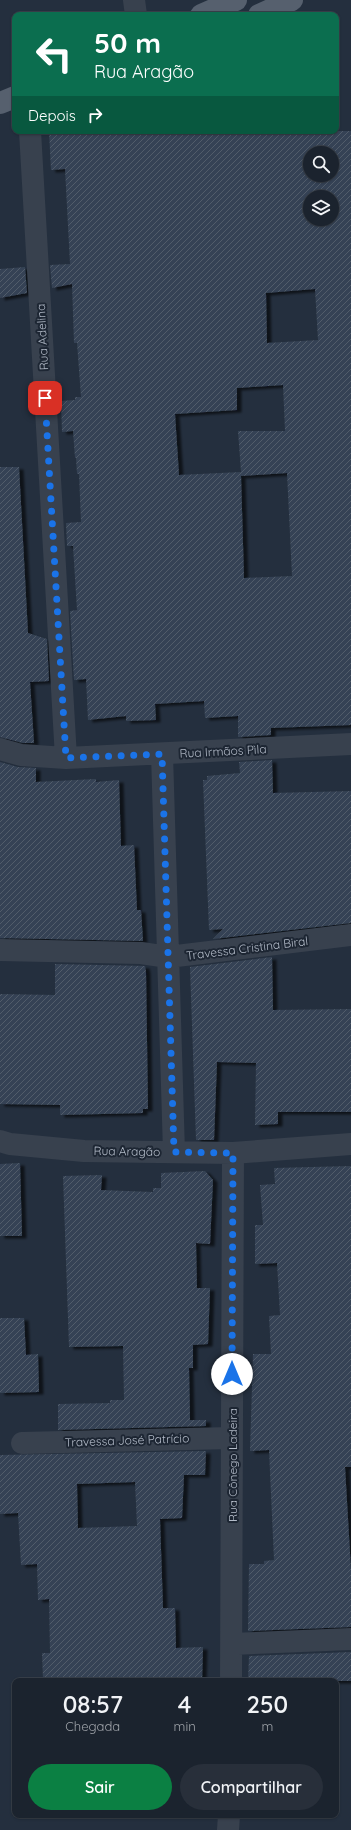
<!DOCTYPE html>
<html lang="pt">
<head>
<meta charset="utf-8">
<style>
	:root { --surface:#1b232e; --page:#282f3a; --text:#f1f3f6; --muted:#a0a4aa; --line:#39404a; --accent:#0b8043 }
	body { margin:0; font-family:Quicksand,sans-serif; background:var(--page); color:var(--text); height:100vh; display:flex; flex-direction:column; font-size:15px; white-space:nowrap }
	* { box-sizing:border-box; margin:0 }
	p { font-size:13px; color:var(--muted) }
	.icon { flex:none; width:22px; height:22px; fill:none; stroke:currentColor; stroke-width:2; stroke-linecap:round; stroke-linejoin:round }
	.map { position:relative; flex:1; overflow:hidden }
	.side { position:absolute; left:12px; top:1678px; width:327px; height:140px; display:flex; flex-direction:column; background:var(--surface); border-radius:8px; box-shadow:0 1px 3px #0004,0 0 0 1px var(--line) }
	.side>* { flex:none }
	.top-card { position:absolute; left:12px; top:12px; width:327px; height:122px; border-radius:8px; box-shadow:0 1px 3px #0004,0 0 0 1px var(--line); background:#0b6e4f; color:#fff; overflow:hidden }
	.tools { position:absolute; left:303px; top:146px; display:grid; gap:8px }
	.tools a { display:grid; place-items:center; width:36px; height:36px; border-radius:50%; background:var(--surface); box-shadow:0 1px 3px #0004,0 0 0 1px var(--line); font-size:20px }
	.pin { position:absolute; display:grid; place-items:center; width:34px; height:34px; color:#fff; margin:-17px; border-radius:8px; box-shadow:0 2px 6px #0006 }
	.me { position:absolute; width:44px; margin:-22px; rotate:0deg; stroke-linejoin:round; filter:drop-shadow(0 0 3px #0008) }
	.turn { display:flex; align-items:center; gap:14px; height:84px; padding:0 16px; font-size:18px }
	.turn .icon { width:52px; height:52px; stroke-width:2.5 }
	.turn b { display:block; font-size:28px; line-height:34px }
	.then { display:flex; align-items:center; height:38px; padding:0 16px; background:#0003; gap:8px; font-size:15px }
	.eta { display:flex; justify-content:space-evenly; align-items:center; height:68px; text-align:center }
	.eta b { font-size:24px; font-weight:600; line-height:28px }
	.button { display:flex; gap:8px; margin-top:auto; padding:8px 16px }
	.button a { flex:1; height:46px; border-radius:24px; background:var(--accent); color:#fff; font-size:16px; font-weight:600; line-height:46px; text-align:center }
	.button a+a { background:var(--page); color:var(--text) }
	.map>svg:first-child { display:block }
	.building { fill:url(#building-hatch); fill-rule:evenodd; filter:url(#shadow) }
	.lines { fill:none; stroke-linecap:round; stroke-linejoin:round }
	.minor { stroke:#38414e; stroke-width:22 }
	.major { stroke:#56606e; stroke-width:22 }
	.route { stroke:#1a73e8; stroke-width:7; stroke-dasharray:0 12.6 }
	.labels { text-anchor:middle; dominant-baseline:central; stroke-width:4; stroke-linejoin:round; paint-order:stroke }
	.street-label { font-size:12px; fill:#b4bcc9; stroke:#1d2633 }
</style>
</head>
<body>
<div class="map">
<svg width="351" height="1830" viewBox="0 0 351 1830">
	<defs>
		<pattern id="building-hatch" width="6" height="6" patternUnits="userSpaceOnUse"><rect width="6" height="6" fill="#364354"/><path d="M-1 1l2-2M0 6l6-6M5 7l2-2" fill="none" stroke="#515c6b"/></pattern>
		<filter id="shadow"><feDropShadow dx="4.5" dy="2.5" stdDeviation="1" flood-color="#0009"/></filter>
	</defs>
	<rect width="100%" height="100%" fill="#242f3e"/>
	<!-- building -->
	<path class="building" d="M49 131H351V725L271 728V735L238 737V716L205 718 204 701 155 704 156 720 126 721V716L88 720 86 679 74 680 70 611 77 610 73 546H67L66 523 81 522 79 474H77L76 458H75L73 431 62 432 61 401 75 400V397H81L77 343H74L72 284 52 288 50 265 70 264 65 169 51 170ZM310 153H332V175H310ZM310 197H332V219H310ZM315 289 318 340 267 343 266 293ZM283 385 285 431H238L241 472 179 475 175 414 237 410V388ZM287 473 292 576 244 578 241 476Z
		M25 267 27 293 0 298V269Z
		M0 467H19L28 633 47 639 49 681 30 682 34 743H23L0 737Z
		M272 760 273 793 351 791V923L213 939 223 929 209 930 203 780H207V776L240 773 239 762Z
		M0 762 18 767 36 768V782L96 779V782L119 780 121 846 134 845 137 910H141L143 941 0 938Z
		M272 957 273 1010 351 1009V1112H278V1124L255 1125 256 1063 217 1062 214 1140H196L190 967Z
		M55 964 145 966 146 972 148 1109H143V1113L60 1115V1105L0 1104V994L55 995Z
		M20 1163 22 1236H0V1164Z
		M351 1166V1467H345L351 1570V1627L248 1631 249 1564H264V1561L274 1560 269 1450 250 1451 253 1354H271L269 1316 280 1315 277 1263 255 1264V1225H263L260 1185 275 1184 274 1168Z
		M205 1171 213 1180 210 1244 196 1243 197 1288H210L208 1344 193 1345V1368H189L190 1420H206V1426L58 1430V1404L110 1403V1400H124L123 1346 69 1347 63 1176 102 1175 101 1190 153 1192V1188H161V1173Z
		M0 1318H24L26 1355 38 1354 39 1392 0 1393Z
		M206 1451 205 1475H184L182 1518 160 1519 163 1608H175L176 1648 203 1647 202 1681H52V1679H43L42 1653H50L49 1599 38 1600 37 1564 21 1565 18 1513 0 1514V1455ZM135 1482 137 1526 78 1528 77 1484Z
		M351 1652V1681H248L249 1656Z"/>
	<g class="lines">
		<!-- minor -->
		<path class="minor" d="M134 0 136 15
			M30 131 66 758
			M0 749 21 755 66 758 351 744
			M162 754 174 1152
			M0 950 141 953 168 957 351 935
			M0 1141 10 1144 84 1151 233 1153 351 1144
			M22 1443 231 1438
			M232 1644 351 1639
			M231 1681 233 1153
			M228 1830 229 1815"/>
		<!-- major -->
		<path class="major" d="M201 15 236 0
			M259 15 292 0
			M0 103 15 97"/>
	</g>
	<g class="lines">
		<!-- route -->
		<path class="route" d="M45 398 66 758 162 754 174 1152 233 1153 232 1374"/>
	</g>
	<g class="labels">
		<!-- street labels -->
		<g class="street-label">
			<text transform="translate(42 337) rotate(-93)">Rua Adelina</text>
			<text transform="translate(223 751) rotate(-3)">Rua Irmãos Pìla</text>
			<text transform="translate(247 948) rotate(-7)">Travessa Cristina Biral</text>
			<text transform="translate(127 1151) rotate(1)">Rua Aragão</text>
			<text transform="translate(127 1440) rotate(-2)">Travessa José Patrício</text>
			<text transform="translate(232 1465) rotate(-90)">Rua Cônego Ladeira</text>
		</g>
	</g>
</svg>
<div class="tools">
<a><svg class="icon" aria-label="search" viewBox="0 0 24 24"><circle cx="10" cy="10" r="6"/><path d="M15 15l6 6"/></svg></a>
<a><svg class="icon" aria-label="layers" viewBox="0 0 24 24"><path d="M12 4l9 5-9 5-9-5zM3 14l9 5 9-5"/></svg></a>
</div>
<div class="pin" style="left:45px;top:398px;background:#d93025"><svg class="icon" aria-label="arrive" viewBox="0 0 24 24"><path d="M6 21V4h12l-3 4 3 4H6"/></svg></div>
<svg class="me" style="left:232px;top:1374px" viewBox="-20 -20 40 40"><circle r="19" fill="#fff"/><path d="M0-13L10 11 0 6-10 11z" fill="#1a73e8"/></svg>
<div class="top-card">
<div class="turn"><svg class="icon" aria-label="left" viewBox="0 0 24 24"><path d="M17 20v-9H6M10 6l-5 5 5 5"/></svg><div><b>50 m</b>Rua Aragão</div></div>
<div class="then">Depois<svg class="icon" aria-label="right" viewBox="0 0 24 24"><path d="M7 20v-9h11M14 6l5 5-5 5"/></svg></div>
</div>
<section class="side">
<div class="eta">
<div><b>08:57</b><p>Chegada</p></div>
<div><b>4</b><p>min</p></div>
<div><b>250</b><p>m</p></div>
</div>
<div class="button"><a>Sair</a><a>Compartilhar</a></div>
</section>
</div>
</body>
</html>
